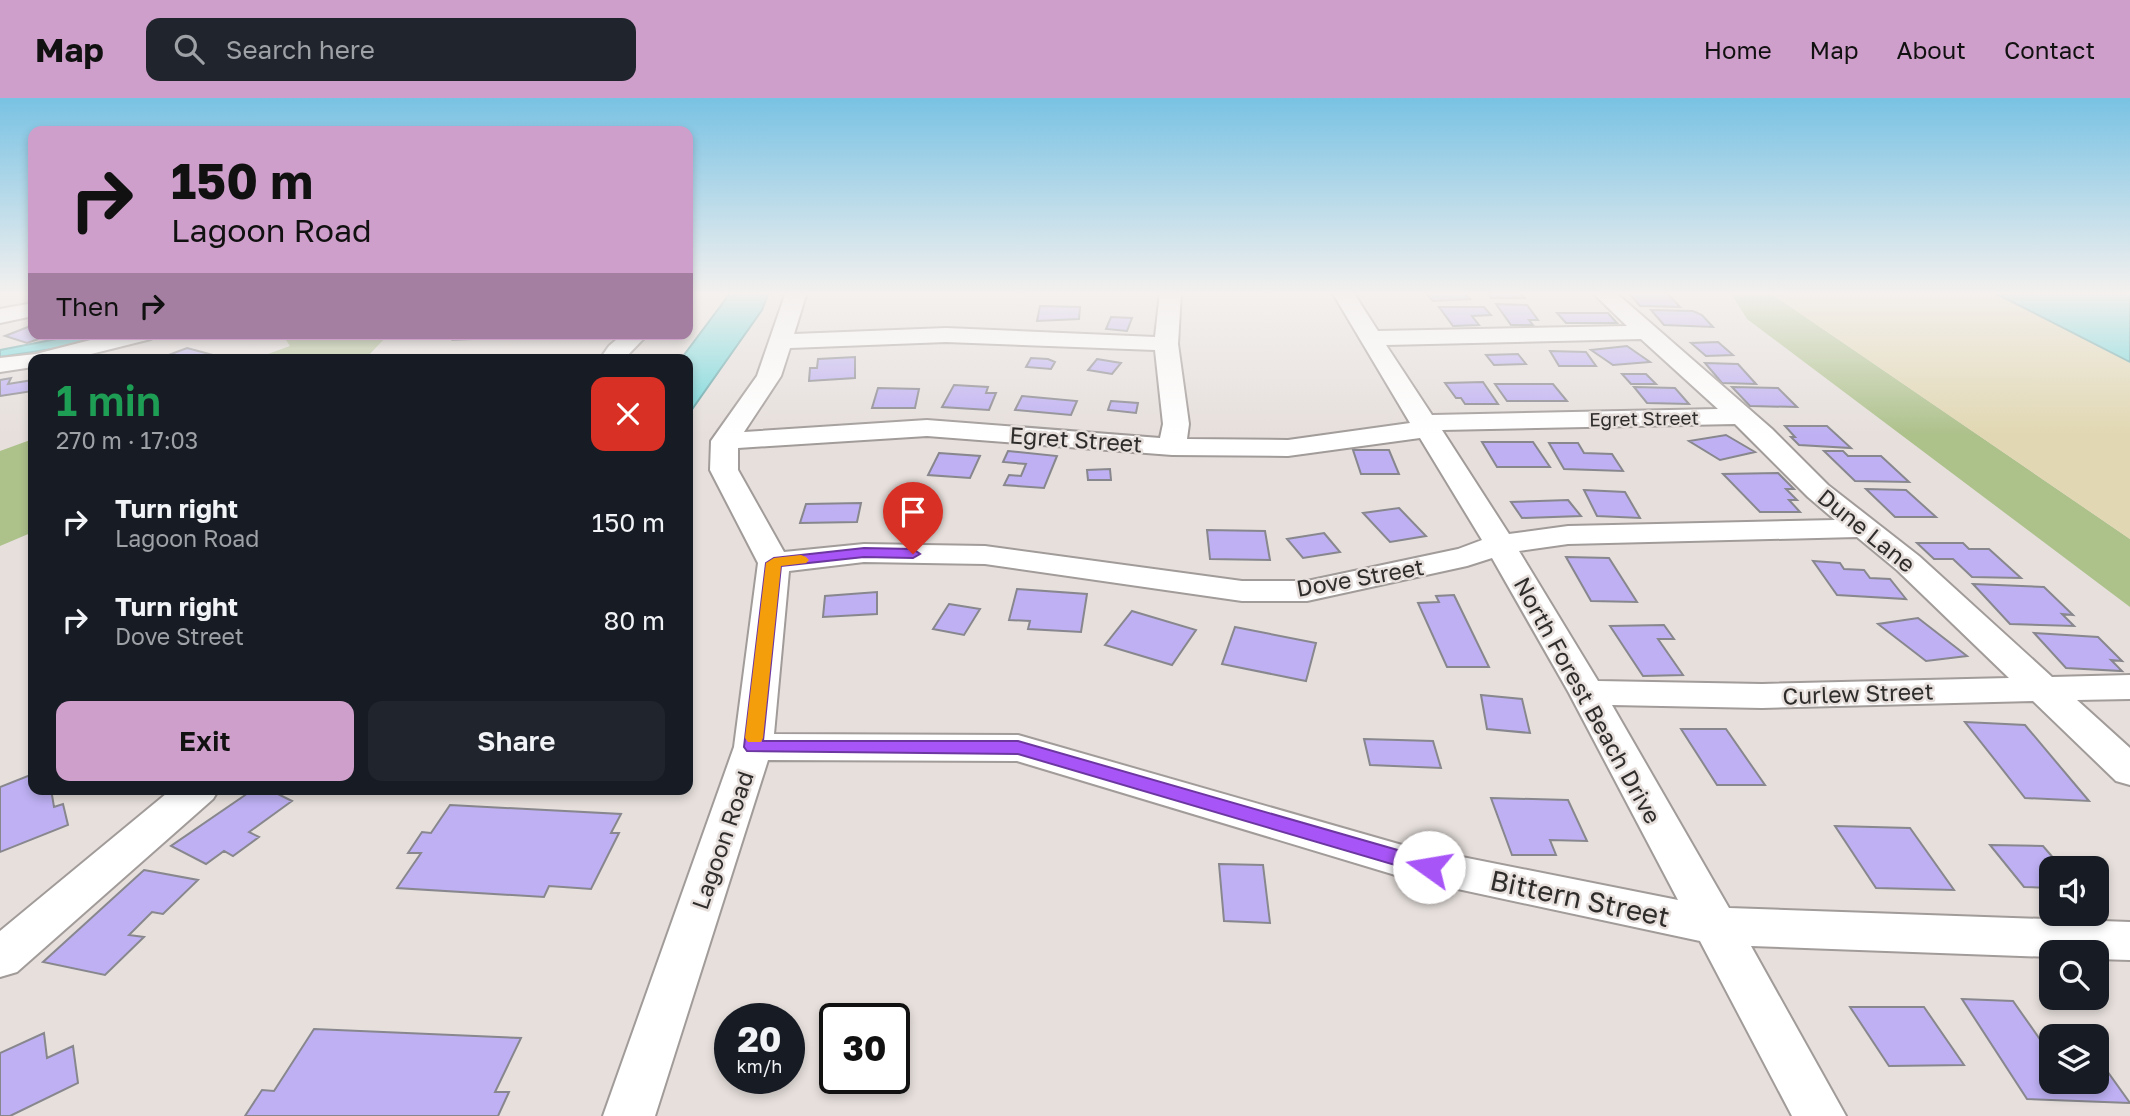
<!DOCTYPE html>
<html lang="en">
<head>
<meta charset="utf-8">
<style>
	:root { --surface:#171b24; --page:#20242c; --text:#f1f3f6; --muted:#9ea1a6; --accent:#cf9fcb }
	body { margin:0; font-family:"Golos Text",sans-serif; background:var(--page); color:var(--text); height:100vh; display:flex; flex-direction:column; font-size:26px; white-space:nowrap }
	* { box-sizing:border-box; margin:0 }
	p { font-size:23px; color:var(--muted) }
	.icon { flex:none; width:38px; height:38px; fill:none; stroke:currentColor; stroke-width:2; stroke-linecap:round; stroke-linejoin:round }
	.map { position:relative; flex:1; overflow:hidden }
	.panel { position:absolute; left:28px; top:256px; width:665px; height:441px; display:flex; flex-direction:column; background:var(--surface); border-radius:14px; box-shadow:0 4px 10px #0003 }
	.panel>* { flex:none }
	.hud { position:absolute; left:28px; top:28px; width:665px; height:214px; border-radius:14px; box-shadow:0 4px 10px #0003; background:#cf9fcb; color:#111; overflow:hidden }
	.tools { position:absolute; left:2039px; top:758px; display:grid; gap:14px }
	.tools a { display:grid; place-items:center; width:70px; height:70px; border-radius:14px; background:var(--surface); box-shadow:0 4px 10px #0003; font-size:35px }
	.speed { position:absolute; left:714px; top:905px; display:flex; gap:14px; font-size:35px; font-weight:700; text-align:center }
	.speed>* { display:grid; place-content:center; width:91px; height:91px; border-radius:50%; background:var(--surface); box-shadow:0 4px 10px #0003; line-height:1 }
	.speed small { font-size:18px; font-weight:400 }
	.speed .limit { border:4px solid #111; border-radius:10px; background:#fff; color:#111 }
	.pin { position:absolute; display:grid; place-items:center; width:60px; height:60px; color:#fff; margin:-72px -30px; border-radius:50% 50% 50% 0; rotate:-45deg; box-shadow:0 0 7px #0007 }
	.pin .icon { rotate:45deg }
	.me { position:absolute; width:77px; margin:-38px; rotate:283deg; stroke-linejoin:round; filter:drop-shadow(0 0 5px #0008) }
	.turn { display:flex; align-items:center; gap:24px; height:147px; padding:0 28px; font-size:32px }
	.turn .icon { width:91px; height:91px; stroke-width:2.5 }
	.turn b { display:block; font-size:49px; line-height:60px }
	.then { display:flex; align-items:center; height:66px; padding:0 28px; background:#0003; gap:14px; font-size:26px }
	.round { display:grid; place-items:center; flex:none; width:74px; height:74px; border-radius:14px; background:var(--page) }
	.summary { display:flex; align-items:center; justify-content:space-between; height:119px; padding:0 28px }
	h1 { font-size:42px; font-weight:600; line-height:52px; color:#1e9e55 }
	.action { display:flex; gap:14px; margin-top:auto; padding:14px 28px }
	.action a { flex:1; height:80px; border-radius:14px; background:var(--accent); color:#111; font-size:28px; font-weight:600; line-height:80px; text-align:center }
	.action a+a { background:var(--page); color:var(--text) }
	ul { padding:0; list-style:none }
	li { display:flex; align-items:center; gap:21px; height:98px; padding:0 28px }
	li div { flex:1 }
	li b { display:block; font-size:26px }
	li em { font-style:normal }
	header { display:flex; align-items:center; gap:42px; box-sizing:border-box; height:98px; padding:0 35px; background:var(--accent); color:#111 }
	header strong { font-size:33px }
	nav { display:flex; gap:38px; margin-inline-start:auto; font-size:24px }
	.search { width:490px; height:63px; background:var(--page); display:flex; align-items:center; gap:18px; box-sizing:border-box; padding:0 24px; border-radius:14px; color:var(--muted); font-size:26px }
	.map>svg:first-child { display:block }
	.green { fill:#adc18b }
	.sand { fill:#e1d7b2 }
	.water { fill:#72d7db; stroke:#5ea4a6; stroke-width:2 }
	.building { fill:#beb0f3; stroke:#88878d; stroke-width:2 }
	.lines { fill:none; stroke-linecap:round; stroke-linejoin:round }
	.minor-casing { stroke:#a19b99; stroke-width:4 }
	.minor { fill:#fff; fill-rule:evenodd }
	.route { fill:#a855f7; stroke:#6d37a1; stroke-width:2 }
	.slow { fill:#f59e0b }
	.labels { text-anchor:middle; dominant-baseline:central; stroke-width:5; stroke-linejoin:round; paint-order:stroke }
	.far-street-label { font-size:19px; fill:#2f2d2c; stroke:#e6dfdc }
	.street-label { font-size:23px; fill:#2f2d2c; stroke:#e6dfdc }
	.near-street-label { font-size:28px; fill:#2f2d2c; stroke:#e6dfdc }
</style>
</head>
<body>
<header>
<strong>Map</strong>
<div class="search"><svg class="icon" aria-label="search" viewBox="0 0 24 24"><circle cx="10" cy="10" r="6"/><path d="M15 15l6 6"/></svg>Search here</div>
<nav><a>Home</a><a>Map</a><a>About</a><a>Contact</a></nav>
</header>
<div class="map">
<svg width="2130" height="1018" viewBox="0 0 2130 1018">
	<rect width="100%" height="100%" fill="#e6dfdc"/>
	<!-- green -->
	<path class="green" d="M1730 194H1769L2130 441V509L1747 221Z
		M282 236H389L365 261H254L290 248Z
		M33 341V434L0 448V353Z"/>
	<!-- sand -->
	<path class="sand" d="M1769 194 2130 196V441Z"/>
	<!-- water -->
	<path class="water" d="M731 194H769L762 212 688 317V261H681Z
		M1993 194H2130V264Z
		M82 236H120L84 246 0 259V252Z"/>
	<!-- building -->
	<path class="building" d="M1425 194H1463L1470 201 1433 203Z
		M1487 194H1520L1525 200H1491Z
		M1628 194H1666L1680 209 1640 208Z
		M1496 206 1527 207 1538 222H1529L1533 227H1511Z
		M1040 208 1080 209 1079 221 1037 223Z
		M1439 209H1484L1491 217 1472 218 1479 227 1453 228Z
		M1651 212 1693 213 1702 217 1713 229 1664 227Z
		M1557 215H1608L1617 225H1566Z
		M1111 219 1132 220 1127 233 1106 231Z
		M33 227V236H53L27 245 5 238Z
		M457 236H497L494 240 453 242Z
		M1718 244 1733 257 1706 258 1691 245Z
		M1627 248 1650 264 1613 267 1591 252Z
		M187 250 213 257 204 261H158Z
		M1550 253 1586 254 1596 268H1559Z
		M1518 256 1526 266 1494 267 1486 257Z
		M855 259V280L809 283 810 270H817L818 261Z
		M1031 260 1048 261 1055 264 1051 271 1026 269Z
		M1097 261 1121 265 1112 276 1088 272Z
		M1705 265 1738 266 1756 286 1722 285Z
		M1622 276H1646L1656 286H1631Z
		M11 280 8 286 33 282V293L0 298V282Z
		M1483 284 1498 306H1465L1461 300H1456L1445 285Z
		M1495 286H1553L1567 303H1507Z
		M954 287 988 289 986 295H996L989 312 942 309Z
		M1634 289 1675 290 1689 306 1647 305Z
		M1732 289 1778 290 1797 309 1750 308Z
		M878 290 919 291 915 310H872Z
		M1022 298 1077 303 1071 317 1015 312Z
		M1111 303 1138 305 1136 315 1108 312Z
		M1785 328H1827L1851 350 1799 347 1791 339H1795Z
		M1726 337 1755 354 1720 362 1689 343Z
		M1482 344H1533L1550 369H1497Z
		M1549 345H1578L1584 355 1612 356 1623 373 1564 371Z
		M1353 352H1389L1399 376H1361Z
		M1008 353 1057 358 1044 390 1004 387 1009 377 1021 378 1026 366 1003 364Z
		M1824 353H1843L1848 358H1881L1909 384 1855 383Z
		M939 355 980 358 970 380 928 377Z
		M1110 371 1111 382H1088L1087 372Z
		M1778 375 1794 391H1786L1797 402H1789L1800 414H1760L1723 376Z
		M1866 391 1906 392 1936 419H1895Z
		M1584 392 1625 394 1640 420 1597 418Z
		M1568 402 1581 418 1522 420 1511 404Z
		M861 405 857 424 800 425 806 406Z
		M1399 410 1426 438 1390 444 1363 415Z
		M1207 432 1265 433 1270 462 1210 461Z
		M1324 435 1340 454 1303 460 1287 441Z
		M1917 445H1963L1969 451H1989L2021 480 1972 479 1953 461H1934Z
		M1566 459 1609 460 1637 504 1591 503Z
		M1813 463 1840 465 1844 471 1864 472 1870 480 1890 481 1906 501 1837 497Z
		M1973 486 2044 489 2073 517 2062 516 2074 528 2010 526Z
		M1017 491 1087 496 1081 534 1028 531 1030 523 1009 522Z
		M877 494V516L823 519 825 498Z
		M1454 497 1489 569H1447L1418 505 1439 504 1436 498Z
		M949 506 980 511 964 537 933 531Z
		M1132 513 1196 532 1172 567 1105 547Z
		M1918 520 1967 558 1926 563 1878 526Z
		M1664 527 1674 541H1658L1683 577 1643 578 1610 528Z
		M1235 529 1316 545 1306 583 1222 566Z
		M2034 535 2098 539 2122 563 2111 562 2122 573 2066 570Z
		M1481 597 1522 601 1530 635 1487 631Z
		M1965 624 2025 627 2089 703 2025 700Z
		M1681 631H1726L1765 687H1717Z
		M1364 641 1433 643 1441 670 1370 667Z
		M33 676V691H51L54 709 63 706 68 727 0 754V689Z
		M254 691H268L292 703 249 734 259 739 233 758 224 753 206 766 171 748Z
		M1491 700 1568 702 1587 743 1550 742 1556 757H1512Z
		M450 707 621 716 611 735H619L591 791 549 788 544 799 397 790 421 755H408L422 734 431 735Z
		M1835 728 1910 730 1954 792 1876 790Z
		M1990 747 2043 748 2062 770H2051V790L2024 789Z
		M1219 766 1263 767 1270 825 1224 823Z
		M144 772 198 782 163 816 152 814 129 837 144 839 105 877 43 864Z
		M1962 901 2013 903 2051 957V984H2096L2097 959 2130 1005 2027 1001Z
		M1850 909H1924L1964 967 1889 968Z
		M314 931 521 940 495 994H509L498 1018H245L262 992 274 993Z
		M44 935 47 960 73 948 78 985 10 1018H0V955Z"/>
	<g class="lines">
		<!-- minor casing -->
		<g class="minor-casing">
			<path id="minor" d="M786 194H807L794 236 946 230 1155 239 1160 194H1181L1178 246 1189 326 1187 341 1288 342 1410 325 1332 194H1353L1378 233 1627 228 1592 194H1615L1772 331 1828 387 1919 458 2052 579 2130 577V601L2077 602 2130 650V687L2116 683 2033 603 1762 610 1612 607 1729 810 2130 824V862L2096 861V854H2051V859L1751 848 1846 1018H1792L1700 843 1402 779 1017 663 768 662 655 1018H603L734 649 758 465 710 372 711 343 757 278ZM1641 241 1718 311 1432 317 1386 247ZM946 244 1155 252 1163 326 1160 340 927 322 744 334 781 278 790 250ZM1735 326 1808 399 1835 422 1568 428 1509 436 1442 332ZM927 338 1172 357 1288 358 1420 340 1482 442 1458 451 1307 483H1242L985 448 864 446 784 454 738 372V350ZM1857 439 1897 472 2009 580 1762 586 1598 583 1519 453 1568 446ZM1492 460 1569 595 1678 802 1402 747 1018 637 774 636 789 473 864 464 985 466 1242 503H1307L1467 468Z
				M33 205V218L0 225V211Z
				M114 236H154L151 241 71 261H33V269L0 274V260L36 256Z
				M623 236H648L624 261H600L609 248Z
				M172 691H219L213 701 17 874 0 879V833Z"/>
		</g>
		<!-- minor -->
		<use href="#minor" class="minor"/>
	</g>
	<!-- sky -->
	<linearGradient id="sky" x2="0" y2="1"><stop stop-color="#79c2e3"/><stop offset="0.58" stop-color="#f4f1ef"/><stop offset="1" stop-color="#f4f1ef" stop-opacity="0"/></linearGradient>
	<rect width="2130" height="337" fill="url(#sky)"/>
	<!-- route -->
	<path class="route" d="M864 450 913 451 920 456 913 460 864 459 781 468 763 643H1018L1429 761 1437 763 1440 769 1437 774 1429 777 1018 656 747 653 744 649 766 465 774 460Z"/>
	<!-- slow -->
	<path class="slow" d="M801 457 806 459 809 462 806 465 781 468 763 640 761 644H748L745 640 766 465 774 460Z"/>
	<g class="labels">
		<!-- far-street labels -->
		<g class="far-street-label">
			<text transform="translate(1644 320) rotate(-1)">Egret Street</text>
		</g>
		<!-- street labels -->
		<g class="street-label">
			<text transform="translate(1076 341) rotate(4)">Egret Street</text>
			<text transform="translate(1867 432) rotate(39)">Dune Lane</text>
			<text transform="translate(1360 479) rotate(-10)">Dove Street</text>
			<text transform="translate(1858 595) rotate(-2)">Curlew Street</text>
			<text transform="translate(1588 602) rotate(61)">North Forest Beach Drive</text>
			<text transform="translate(722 742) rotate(-71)">Lagoon Road</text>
		</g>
		<!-- near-street labels -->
		<g class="near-street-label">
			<text transform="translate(1580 800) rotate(12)">Bittern Street</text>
		</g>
	</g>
</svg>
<div class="tools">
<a><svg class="icon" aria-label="sound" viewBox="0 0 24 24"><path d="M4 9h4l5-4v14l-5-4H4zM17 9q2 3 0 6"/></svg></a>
<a><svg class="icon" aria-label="search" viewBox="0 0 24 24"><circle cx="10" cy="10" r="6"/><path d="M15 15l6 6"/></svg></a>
<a><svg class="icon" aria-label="layers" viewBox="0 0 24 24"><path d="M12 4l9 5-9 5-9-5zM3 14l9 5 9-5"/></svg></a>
</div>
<div class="speed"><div>20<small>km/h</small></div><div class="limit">30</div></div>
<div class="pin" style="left:913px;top:456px;background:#d93025"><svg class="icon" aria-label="arrive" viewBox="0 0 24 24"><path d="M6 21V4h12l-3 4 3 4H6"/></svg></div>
<svg class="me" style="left:1429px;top:769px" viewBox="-20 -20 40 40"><circle r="19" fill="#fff"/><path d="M0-13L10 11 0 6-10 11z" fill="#a855f7"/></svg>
<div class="hud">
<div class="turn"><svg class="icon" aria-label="right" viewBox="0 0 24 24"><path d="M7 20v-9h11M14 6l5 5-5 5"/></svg><div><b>150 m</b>Lagoon Road</div></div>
<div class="then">Then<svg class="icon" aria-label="right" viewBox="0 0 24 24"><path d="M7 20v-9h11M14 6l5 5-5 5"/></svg></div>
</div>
<section class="panel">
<div class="summary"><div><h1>1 min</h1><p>270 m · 17:03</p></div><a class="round" style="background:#d93025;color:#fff"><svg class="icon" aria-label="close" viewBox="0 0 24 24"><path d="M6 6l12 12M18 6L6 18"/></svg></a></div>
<ul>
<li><svg class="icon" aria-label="right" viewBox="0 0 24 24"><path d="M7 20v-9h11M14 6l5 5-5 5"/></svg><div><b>Turn right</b><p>Lagoon Road</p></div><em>150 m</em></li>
<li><svg class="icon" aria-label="right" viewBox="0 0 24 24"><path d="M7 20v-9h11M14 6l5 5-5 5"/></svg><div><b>Turn right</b><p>Dove Street</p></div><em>80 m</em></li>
</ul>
<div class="action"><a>Exit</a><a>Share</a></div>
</section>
</div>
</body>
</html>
